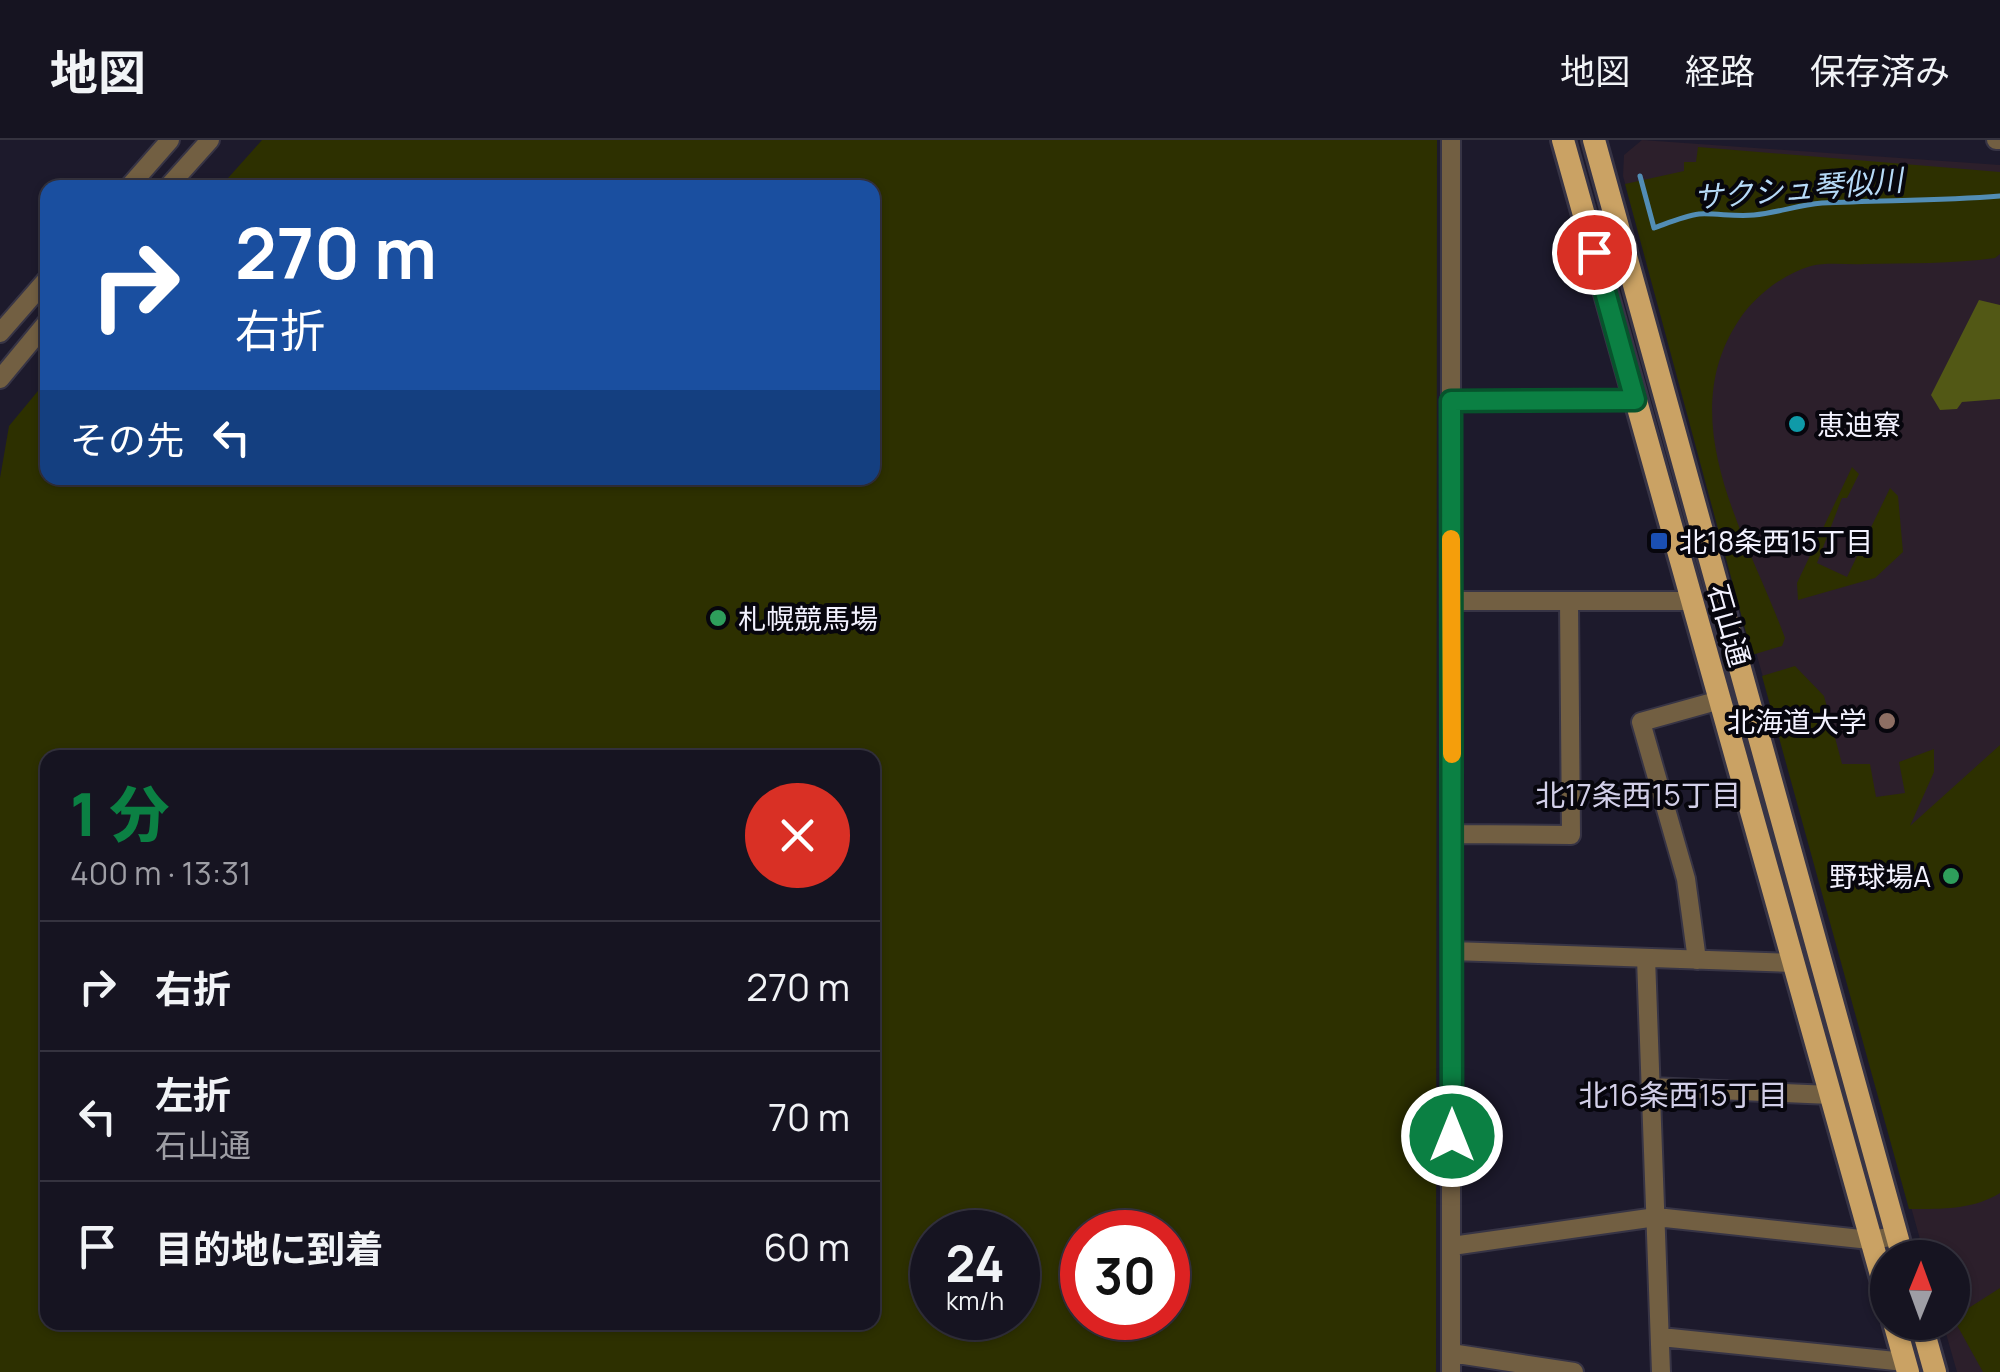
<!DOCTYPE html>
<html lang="ja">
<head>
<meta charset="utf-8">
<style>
	:root { --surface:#161421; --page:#23212e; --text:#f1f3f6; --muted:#9e9ea5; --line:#35333f; --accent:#0b8043 }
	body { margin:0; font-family:Manrope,"Noto Sans JP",sans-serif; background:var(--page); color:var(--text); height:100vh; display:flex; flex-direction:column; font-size:38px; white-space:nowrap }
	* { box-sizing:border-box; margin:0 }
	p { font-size:32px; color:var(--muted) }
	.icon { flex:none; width:55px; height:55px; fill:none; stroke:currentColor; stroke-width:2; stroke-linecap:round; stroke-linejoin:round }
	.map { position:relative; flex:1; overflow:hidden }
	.sheet { position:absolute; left:40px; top:610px; width:840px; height:580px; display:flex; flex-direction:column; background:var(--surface); border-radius:20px; box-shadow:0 2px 8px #0004,0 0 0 2px var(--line) }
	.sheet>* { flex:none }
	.banner { position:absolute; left:40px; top:40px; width:840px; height:305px; border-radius:20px; box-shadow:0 2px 8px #0004,0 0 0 2px var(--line); background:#1a4fa0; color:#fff; overflow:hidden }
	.needle { width:65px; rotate:1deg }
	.buttons { position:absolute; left:1870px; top:1100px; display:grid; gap:20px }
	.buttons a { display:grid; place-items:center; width:100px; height:100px; border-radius:50%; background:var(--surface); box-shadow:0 2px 8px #0004,0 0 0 2px var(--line); font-size:50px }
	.speed { position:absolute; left:910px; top:1070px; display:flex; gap:20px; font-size:50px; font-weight:700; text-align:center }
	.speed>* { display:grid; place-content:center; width:130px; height:130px; border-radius:50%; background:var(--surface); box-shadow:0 2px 8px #0004,0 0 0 2px var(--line); line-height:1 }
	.speed small { font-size:25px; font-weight:400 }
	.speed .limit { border:15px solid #d22; background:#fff; color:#111 }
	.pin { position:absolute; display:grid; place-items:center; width:85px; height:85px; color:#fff; margin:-42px; border:5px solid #fff; border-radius:50%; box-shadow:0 2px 10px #0007 }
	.me { position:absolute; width:110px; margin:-55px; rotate:0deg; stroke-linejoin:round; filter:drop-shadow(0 0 8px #0008) }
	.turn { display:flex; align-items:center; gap:35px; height:210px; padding:0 30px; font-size:45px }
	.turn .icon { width:130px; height:130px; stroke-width:2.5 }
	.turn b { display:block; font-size:70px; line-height:85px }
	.then { display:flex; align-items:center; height:95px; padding:0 30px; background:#0003; gap:20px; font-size:38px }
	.round { display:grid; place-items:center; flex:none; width:105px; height:105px; border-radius:52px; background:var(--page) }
	.head { display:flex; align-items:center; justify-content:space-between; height:170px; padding:0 30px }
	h1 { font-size:60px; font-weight:800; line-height:75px; color:var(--accent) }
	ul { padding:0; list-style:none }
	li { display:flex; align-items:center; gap:30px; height:130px; padding:0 30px; border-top:2px solid var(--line) }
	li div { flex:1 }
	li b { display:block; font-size:38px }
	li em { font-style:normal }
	header { display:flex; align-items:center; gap:60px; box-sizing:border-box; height:140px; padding:0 50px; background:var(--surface); border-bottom:2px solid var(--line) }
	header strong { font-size:48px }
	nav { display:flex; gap:55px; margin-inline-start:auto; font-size:35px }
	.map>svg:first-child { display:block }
	.education { fill:#2c1f2b }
	.green { fill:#2d3000; fill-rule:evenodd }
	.forest { fill:#525815 }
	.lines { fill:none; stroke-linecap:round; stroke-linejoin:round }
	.stream { stroke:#528db5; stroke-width:5 }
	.minor-casing { stroke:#373445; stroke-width:22 }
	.major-casing { stroke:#373445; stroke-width:28 }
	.minor { stroke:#725f42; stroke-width:18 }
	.major { stroke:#caa264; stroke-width:22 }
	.route-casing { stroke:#07532c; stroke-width:25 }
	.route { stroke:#0b8043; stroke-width:18 }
	.slow { stroke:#f59e0b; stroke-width:18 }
	.culture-dot { fill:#0f9aa8; stroke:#07060d; stroke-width:4 }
	.transit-dot { fill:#1a4fb4; stroke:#07060d; stroke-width:4 }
	.leisure-dot { fill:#2e9e5b; stroke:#07060d; stroke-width:4 }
	.education-dot { fill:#8d6e63; stroke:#07060d; stroke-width:4 }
	.labels { text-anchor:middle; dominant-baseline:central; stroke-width:8; stroke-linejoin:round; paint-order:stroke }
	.poi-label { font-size:28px; fill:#f3f2ff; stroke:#07060d; text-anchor:start }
	.street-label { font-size:28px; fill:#f3f2ff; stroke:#07060d }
	.water-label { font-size:30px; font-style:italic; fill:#b6daf7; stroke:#07060d }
	.neighbourhood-label { font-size:30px; fill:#d2cfe8; stroke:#07060d }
</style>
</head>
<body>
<header>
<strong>地図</strong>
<nav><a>地図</a><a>経路</a><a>保存済み</a></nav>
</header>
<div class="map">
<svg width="2000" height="1232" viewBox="0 0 2000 1232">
	<rect width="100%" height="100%" fill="#1d1a2c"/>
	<!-- education -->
	<path class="education" d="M1642 0 2000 25V1232H1957L1943 1183 1952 1182V1118L1925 1117 1623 36 1624 15Z"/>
	<!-- green -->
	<path class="green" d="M262 0H1437L1436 1232H0V338L9 286 47 240 48 338H872V48L220 47ZM48 618H872V1182H48ZM932 1092H1018V1178H932ZM1082 1092H1168V1178H1082Z
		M1698 7 2000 32V114L1995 118C1952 124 1908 123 1865 124 1848 125 1827 122 1811 126 1783 134 1755 156 1739 180 1671 282 1749 399 1785 498L1782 506 1752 515 1625 44 1684 31V22H1696Z
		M1852 327 1859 334 1847 358H1842L1817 423 1847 437 1890 348 1898 356 1903 412 1875 438 1798 460 1797 443Z
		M1795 526 1824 556 1842 624H1870L1876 657 1905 653 1899 622 1934 609V632L1910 686 2000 605V1053C1973 1070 1940 1069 1909 1069L1762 536Z
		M2000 1148V1232H1983L1953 1178Z"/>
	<!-- forest -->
	<path class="forest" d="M1979 160 2000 165V259L1962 262 1957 269 1940 270 1931 255Z"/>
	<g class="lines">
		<!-- stream -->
		<path class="stream" d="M1640 36 1654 88C1668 83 1684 76 1699 74 1717 73 1735 77 1754 75 1777 73 1798 65 1822 63 1883 60 1940 61 2000 56"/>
		<!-- minor casing -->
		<g class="minor-casing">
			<path id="minor" d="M1451 0V1232
				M1996 0H2000
				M128 48 170 0
				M167 48 210 0
				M0 193 48 138
				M0 239 48 181
				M1451 261 1635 260
				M1451 461H1692
				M1452 694 1571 695 1569 461
				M1452 811 1794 823
				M1646 818 1661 1232
				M1697 820 1686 739 1641 582 1720 560
				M1651 947 1831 955
				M1452 1106 1656 1077 1870 1100 1897 1096
				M1661 1197 1905 1222
				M1451 1213 1574 1232"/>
		</g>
		<!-- major casing -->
		<g class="major-casing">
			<path id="major" d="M1563 0 1888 1160
				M1594 0 1903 1118
				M1894 1182 1908 1232
				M1921 1182 1935 1232"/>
		</g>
		<!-- minor -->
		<use href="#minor" class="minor"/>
		<!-- major -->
		<use href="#major" class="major"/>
	</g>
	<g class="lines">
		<!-- route casing -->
		<g class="route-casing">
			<path id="route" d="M1452 996 1451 261 1635 260 1594 112"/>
		</g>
		<!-- route -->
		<use href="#route" class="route"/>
		<!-- slow -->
		<path class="slow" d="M1451 399 1452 614"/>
	</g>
	<!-- markers -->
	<circle class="culture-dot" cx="1797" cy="284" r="10"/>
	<rect class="transit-dot" x="1649" y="391" width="20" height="20" rx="5"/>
	<g class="leisure-dot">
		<circle cx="718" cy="478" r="10"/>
		<circle cx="1951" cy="736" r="10"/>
	</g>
	<circle class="education-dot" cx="1887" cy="581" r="10"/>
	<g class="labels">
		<!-- poi labels -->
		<g class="poi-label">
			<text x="1817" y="284">恵迪寮</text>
			<text x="1679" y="401">北18条西15丁目</text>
			<text x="738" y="478">札幌競馬場</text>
			<text x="1867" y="581" text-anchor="end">北海道大学</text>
			<text x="1931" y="736" text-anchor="end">野球場A</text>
		</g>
		<!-- street labels -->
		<g class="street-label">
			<text transform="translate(1730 485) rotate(74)">石山通</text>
		</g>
		<!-- water labels -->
		<g class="water-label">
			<text transform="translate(1798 48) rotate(-5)">サクシュ琴似川</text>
		</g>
		<!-- neighbourhood labels -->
		<g class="neighbourhood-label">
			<text x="1638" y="654">北17条西15丁目</text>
			<text x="1683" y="954">北16条西15丁目</text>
		</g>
	</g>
</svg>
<div class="buttons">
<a><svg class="needle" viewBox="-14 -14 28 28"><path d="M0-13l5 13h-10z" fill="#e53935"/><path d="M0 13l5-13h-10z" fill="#9e9ea5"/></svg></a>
</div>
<div class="speed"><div>24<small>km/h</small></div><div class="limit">30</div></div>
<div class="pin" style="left:1594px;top:112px;background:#d93025"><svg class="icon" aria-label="arrive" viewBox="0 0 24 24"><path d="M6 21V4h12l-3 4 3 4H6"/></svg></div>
<svg class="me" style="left:1452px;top:996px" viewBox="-20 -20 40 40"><circle r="17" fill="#0b8043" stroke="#fff" stroke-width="3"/><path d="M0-11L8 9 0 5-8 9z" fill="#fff"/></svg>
<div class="banner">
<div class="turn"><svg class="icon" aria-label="right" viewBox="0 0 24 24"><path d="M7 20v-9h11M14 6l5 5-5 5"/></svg><div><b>270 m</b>右折</div></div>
<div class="then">その先<svg class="icon" aria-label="left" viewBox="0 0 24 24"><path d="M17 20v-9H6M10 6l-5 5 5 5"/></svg></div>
</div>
<section class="sheet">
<div class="head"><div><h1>1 分</h1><p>400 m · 13:31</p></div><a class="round" style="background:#d93025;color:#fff"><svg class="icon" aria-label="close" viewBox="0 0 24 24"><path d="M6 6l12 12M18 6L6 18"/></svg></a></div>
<ul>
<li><svg class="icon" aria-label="right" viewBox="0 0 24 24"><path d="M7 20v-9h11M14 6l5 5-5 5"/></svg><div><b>右折</b></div><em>270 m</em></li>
<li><svg class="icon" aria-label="left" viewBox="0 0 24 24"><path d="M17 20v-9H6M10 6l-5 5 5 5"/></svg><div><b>左折</b><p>石山通</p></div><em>70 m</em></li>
<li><svg class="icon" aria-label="arrive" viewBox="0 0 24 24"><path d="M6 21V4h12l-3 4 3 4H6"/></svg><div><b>目的地に到着</b></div><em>60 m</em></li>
</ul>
</section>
</div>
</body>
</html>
